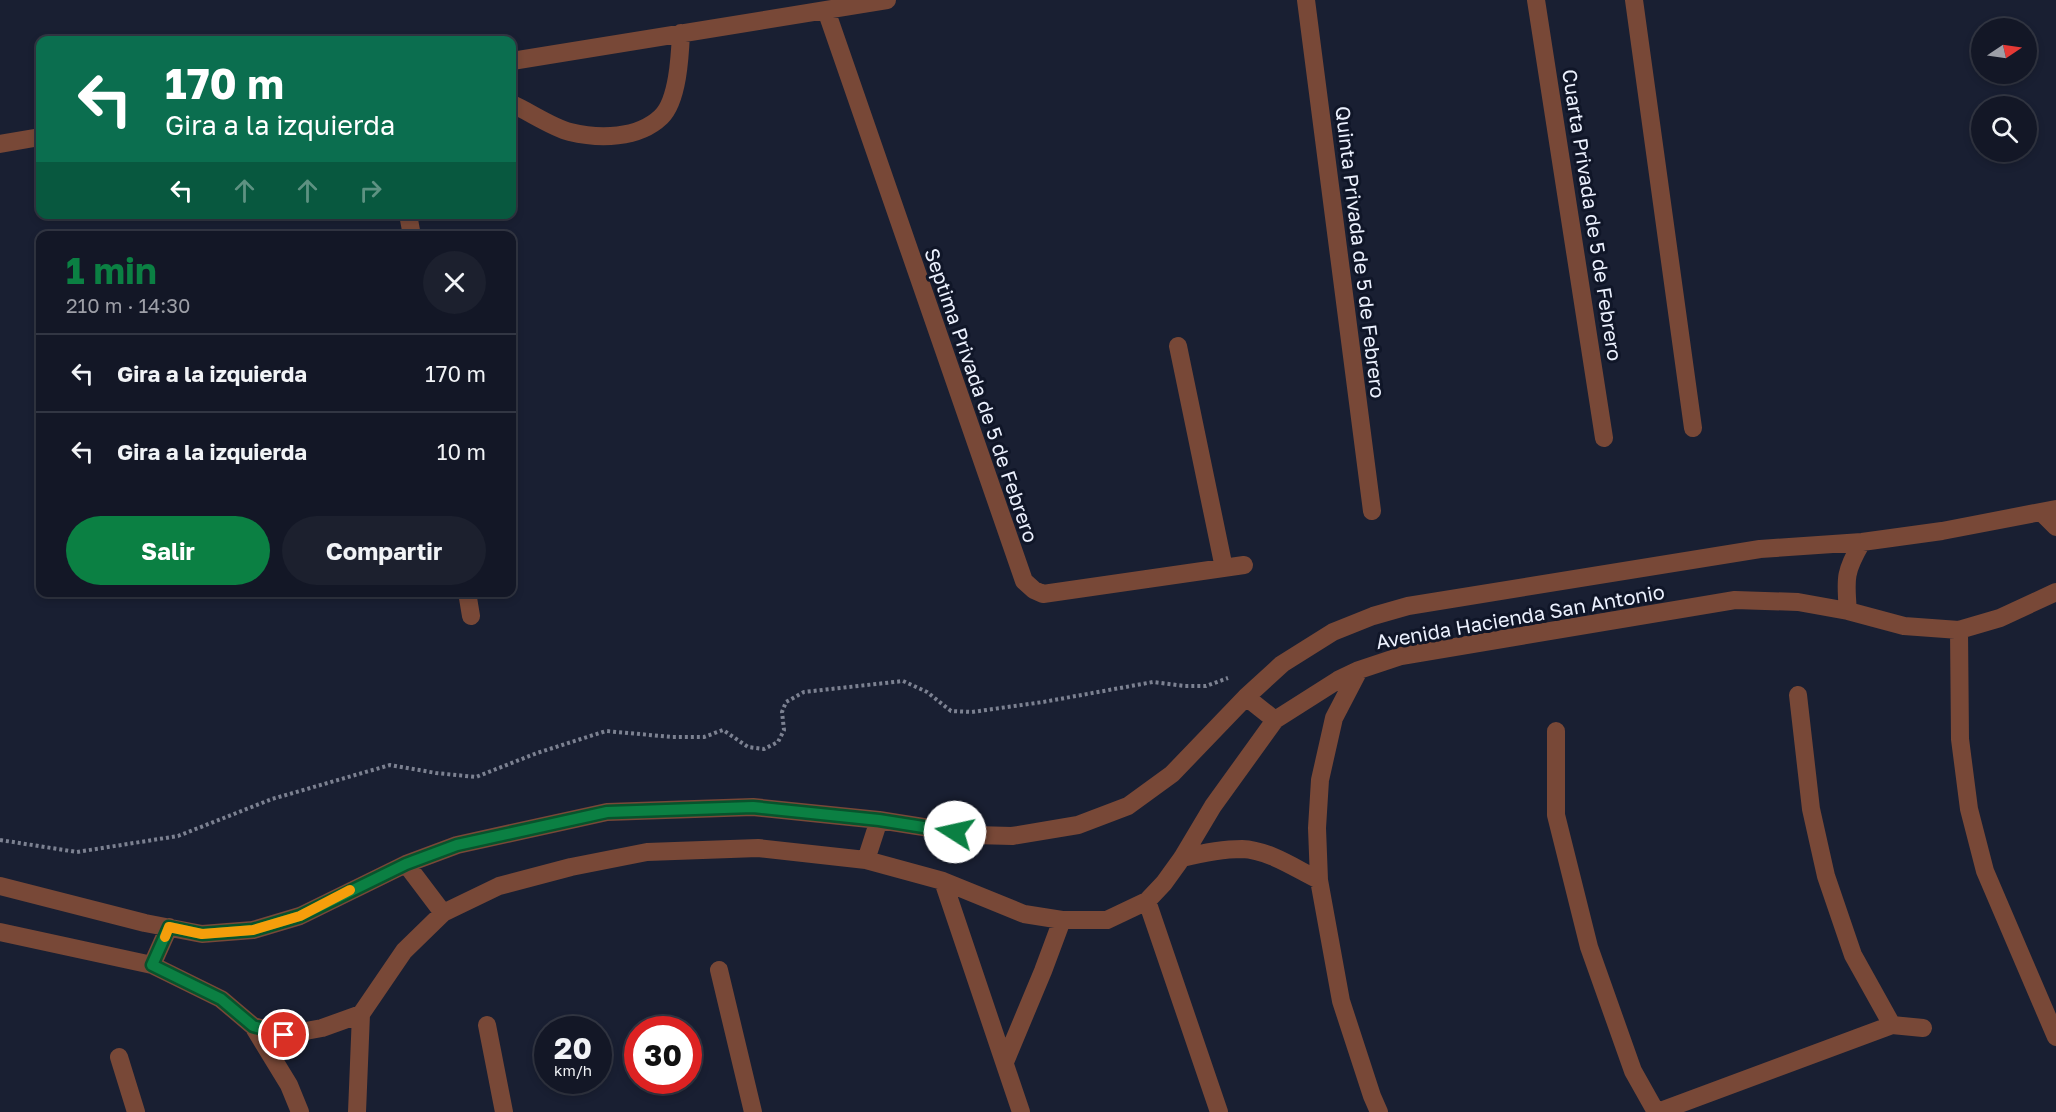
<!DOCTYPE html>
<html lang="es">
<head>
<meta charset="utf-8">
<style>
	:root { --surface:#131726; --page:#1c202e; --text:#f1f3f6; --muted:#9d9fa7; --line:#323643; --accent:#0b8043 }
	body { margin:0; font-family:"Golos Text",sans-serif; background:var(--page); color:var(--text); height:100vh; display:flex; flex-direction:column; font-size:22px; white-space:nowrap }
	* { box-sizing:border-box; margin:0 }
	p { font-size:20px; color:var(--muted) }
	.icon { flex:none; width:33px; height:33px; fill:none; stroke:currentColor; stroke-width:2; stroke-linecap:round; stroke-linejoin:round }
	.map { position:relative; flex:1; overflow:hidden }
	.panel { position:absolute; left:36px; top:231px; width:480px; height:366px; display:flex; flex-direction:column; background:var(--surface); border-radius:12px; box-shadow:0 3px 9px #0003,0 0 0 2px var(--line) }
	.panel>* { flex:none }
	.guide { position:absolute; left:36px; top:36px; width:480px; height:183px; border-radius:12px; box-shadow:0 3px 9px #0003,0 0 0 2px var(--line); background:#0b6e4f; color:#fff; overflow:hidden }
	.needle { width:39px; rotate:77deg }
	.tools { position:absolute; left:1971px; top:18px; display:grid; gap:12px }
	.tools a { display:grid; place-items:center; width:66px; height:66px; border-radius:50%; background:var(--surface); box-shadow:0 3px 9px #0003,0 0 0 2px var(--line); font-size:30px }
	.speed { position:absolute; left:534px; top:1016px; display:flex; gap:12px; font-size:30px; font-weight:700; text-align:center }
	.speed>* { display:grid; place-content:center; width:78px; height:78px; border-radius:50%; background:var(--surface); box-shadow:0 3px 9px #0003,0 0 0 2px var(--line); line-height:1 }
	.speed small { font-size:15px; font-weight:400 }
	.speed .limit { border:9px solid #d22; background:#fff; color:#111 }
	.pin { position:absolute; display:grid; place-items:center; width:51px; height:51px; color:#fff; margin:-26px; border:3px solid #fff; border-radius:50%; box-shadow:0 2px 6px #0007 }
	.me { position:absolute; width:66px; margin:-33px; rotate:280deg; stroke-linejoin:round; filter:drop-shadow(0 0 4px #0008) }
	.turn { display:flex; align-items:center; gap:21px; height:126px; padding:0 30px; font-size:27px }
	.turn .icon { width:78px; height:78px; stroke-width:2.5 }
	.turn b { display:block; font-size:42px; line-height:51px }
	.lanes { display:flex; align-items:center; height:57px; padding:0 30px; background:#0003; justify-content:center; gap:30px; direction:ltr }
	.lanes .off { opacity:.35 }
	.round { display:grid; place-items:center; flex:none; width:63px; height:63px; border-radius:32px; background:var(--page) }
	.overview { display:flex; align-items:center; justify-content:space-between; height:102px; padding:0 30px }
	h1 { font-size:36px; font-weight:700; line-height:45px; color:var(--accent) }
	.action { display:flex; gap:12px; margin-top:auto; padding:12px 30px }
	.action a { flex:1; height:69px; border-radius:36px; background:var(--accent); color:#fff; font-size:24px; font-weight:700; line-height:69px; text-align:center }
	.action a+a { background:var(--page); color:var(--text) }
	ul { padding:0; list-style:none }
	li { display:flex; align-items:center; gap:18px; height:78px; padding:0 30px; border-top:2px solid var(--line) }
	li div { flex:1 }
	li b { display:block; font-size:22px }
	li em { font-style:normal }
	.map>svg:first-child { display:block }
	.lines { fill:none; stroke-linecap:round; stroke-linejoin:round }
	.path { stroke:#7c8191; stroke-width:4; stroke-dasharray:3 3; stroke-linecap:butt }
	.minor { stroke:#784837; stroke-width:18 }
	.route-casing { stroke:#07532c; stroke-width:15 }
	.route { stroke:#0b8043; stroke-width:10 }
	.slow { stroke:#f59e0b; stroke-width:10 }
	.labels { text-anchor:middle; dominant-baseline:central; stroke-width:6; stroke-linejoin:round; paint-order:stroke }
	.street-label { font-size:20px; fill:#ecf1fe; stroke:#101628 }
</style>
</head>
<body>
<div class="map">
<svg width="2056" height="1112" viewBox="0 0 2056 1112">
	<rect width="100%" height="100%" fill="#191f32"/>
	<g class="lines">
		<!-- path -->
		<path class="path" d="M0 840 77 852 178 836 272 799 390 765 436 773 476 777 537 753 606 731 672 737H704L723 730 748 747 764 749 778 742 784 730 782 712 786 702 804 692 903 681 927 692 951 711 972 712 1043 702 1153 682 1185 686H1206L1228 678"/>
		<!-- minor -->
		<path class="minor" d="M1306 0 1372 511
			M1536 0 1604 438
			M1634 0 1693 428
			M826 10 1024 581 1034 590 1043 594 1244 565
			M512 61 887 0
			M512 104C530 112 551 127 570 132 599 139 638 139 661 117 678 101 680 55 681 33
			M0 144 40 137
			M408 214 412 236
			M1178 346 1224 568
			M2041 512 2056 527
			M467 592 471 616
			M1848 611C1845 578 1845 571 1862 542
			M1959 630 1960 739 1969 809 1985 871 2056 1037
			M1359 670 1334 718 1320 780 1317 828 1319 880 1341 1001 1372 1096 1379 1112
			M1798 695 1811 809 1826 876 1853 955 1892 1025
			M1246 697 1275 720
			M1556 731V815L1589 947 1633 1071 1656 1112
			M1182 858C1202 853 1221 849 1242 849 1269 850 1296 869 1319 880
			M866 860 879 820
			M406 864 443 913
			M943 881 1021 1112
			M0 886 145 923 202 934 253 930 300 916 406 864 457 845 607 812 753 807 879 820 974 835 1012 836 1078 825 1128 806 1172 774 1246 697 1282 664 1333 632 1373 616 1408 606 1760 549 1862 542 1942 531 2056 509
			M1147 901 1219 1112
			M0 932 152 965 221 999 253 1026 284 1035 322 1028 361 1014 404 951 443 913 499 886 571 867 647 852 758 848 866 860 943 881 1024 914 1062 920H1107L1147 901 1164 883 1182 858 1213 806 1275 720 1338 680 1359 670 1401 656 1735 600 1798 602 1848 611 1904 626 1959 630 2000 618 2056 592
			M152 965 169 927
			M719 970 753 1112
			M487 1025 504 1112
			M253 1026 289 1085 300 1112
			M119 1057 136 1112
			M1005 1062 1043 971 1062 920
			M357 1112 361 1014
			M1658 1112 1892 1025 1923 1028"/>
	</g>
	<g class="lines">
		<!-- route casing -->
		<g class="route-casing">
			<path id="route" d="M284 1035 253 1026 221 999 152 965 169 927 202 934 253 930 300 916 406 864 457 845 607 812 753 807 879 820 955 832"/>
		</g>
		<!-- route -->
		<use href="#route" class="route"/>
		<!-- slow -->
		<path class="slow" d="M165 937 169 927 202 934 253 930 300 916 350 890"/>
	</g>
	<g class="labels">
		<!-- street labels -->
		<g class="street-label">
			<text transform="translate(1593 215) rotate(81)">Cuarta Privada de 5 de Febrero</text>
			<text transform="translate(1361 252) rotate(83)">Quinta Privada de 5 de Febrero</text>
			<text transform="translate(982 395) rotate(71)">Septima Privada de 5 de Febrero</text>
			<text transform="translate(1520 616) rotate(-10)">Avenida Hacienda San Antonio</text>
		</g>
	</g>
</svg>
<div class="tools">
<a><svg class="needle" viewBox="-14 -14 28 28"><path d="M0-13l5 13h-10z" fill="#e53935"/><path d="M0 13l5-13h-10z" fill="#9d9fa7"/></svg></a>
<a><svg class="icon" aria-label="search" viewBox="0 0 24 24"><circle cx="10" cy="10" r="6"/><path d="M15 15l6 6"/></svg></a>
</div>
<div class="speed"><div>20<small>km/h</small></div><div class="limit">30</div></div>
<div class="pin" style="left:284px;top:1035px;background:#d93025"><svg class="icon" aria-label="arrive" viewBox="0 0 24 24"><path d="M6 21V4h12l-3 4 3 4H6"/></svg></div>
<svg class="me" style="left:955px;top:832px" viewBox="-20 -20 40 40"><circle r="19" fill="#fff"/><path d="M0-13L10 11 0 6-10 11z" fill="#0b8043"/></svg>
<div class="guide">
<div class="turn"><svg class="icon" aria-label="left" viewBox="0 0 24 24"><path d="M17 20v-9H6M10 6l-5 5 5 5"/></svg><div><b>170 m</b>Gira a la izquierda</div></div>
<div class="lanes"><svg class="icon" aria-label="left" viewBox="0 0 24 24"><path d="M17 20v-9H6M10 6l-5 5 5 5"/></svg><svg class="icon off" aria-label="ahead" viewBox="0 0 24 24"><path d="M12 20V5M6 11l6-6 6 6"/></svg><svg class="icon off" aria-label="ahead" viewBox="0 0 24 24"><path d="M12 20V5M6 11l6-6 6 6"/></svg><svg class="icon off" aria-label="right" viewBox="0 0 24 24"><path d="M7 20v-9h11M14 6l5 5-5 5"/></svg></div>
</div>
<section class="panel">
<div class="overview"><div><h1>1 min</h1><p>210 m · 14:30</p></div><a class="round"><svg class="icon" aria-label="close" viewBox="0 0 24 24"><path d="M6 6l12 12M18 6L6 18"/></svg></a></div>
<ul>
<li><svg class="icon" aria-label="left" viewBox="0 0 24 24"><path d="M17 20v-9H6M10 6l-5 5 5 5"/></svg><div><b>Gira a la izquierda</b></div><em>170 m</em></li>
<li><svg class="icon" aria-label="left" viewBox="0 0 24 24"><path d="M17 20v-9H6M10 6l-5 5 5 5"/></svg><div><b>Gira a la izquierda</b></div><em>10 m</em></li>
</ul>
<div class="action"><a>Salir</a><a>Compartir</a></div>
</section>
</div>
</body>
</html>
